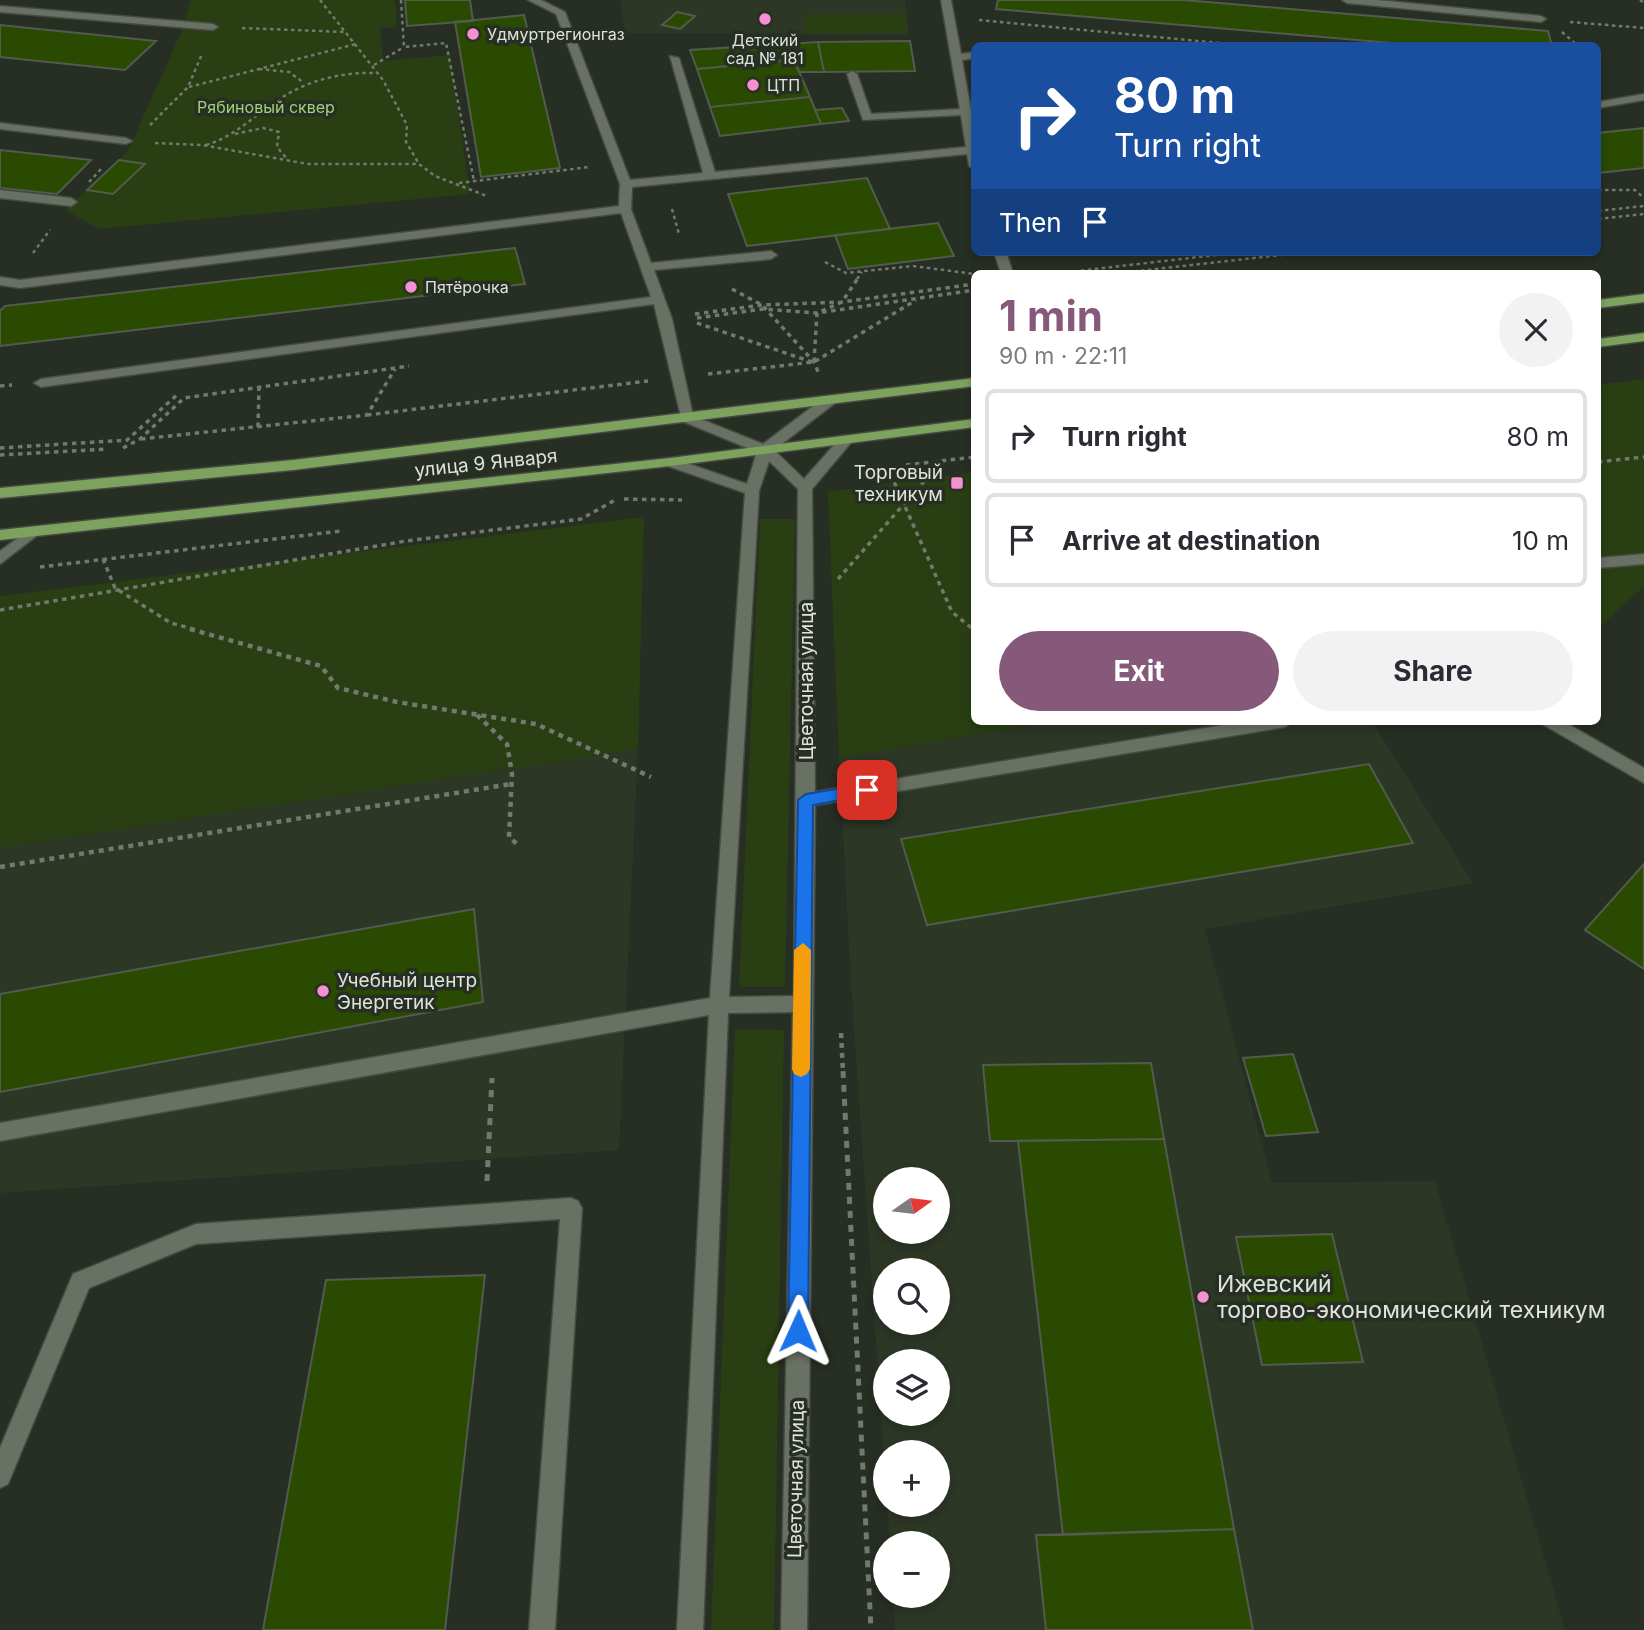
<!DOCTYPE html>
<html lang="en">
<head>
<meta charset="utf-8">
<style>
	:root { --surface:#fff; --page:#f2f2f3; --text:#2b2b33; --muted:#7c7c81; --line:#e1e1e2; --accent:#86587a }
	body { margin:0; font-family:Inter,sans-serif; background:var(--page); color:var(--text); height:100vh; display:flex; flex-direction:column; font-size:26px; white-space:nowrap }
	* { box-sizing:border-box; margin:0 }
	p { font-size:23px; color:var(--muted) }
	.icon { flex:none; width:38px; height:38px; fill:none; stroke:currentColor; stroke-width:2; stroke-linecap:round; stroke-linejoin:round }
	.map { position:relative; flex:1; overflow:hidden }
	.side { position:absolute; left:971px; top:270px; width:630px; height:455px; display:flex; flex-direction:column; background:var(--surface); border-radius:10px; box-shadow:0 4px 10px #0003 }
	.side>* { flex:none }
	.hud { position:absolute; left:971px; top:42px; width:630px; height:214px; border-radius:10px; box-shadow:0 4px 10px #0003; background:#1a4fa0; color:#fff; overflow:hidden }
	.needle { width:46px; rotate:76deg }
	.controls { position:absolute; left:873px; top:1167px; display:grid; gap:14px }
	.controls a { display:grid; place-items:center; width:77px; height:77px; border-radius:50%; background:var(--surface); box-shadow:0 4px 10px #0003; font-size:35px }
	.pin { position:absolute; display:grid; place-items:center; width:60px; height:60px; color:#fff; margin:-30px; border-radius:14px; box-shadow:0 4px 10px #0006 }
	.me { position:absolute; width:77px; margin:-38px; rotate:1deg; stroke-linejoin:round; filter:drop-shadow(0 0 5px #0008) }
	.turn { display:flex; align-items:center; gap:24px; height:147px; padding:0 28px; font-size:32px }
	.turn .icon { width:91px; height:91px; stroke-width:2.5 }
	.turn b { display:block; font-size:49px; line-height:60px }
	.then { display:flex; align-items:center; height:66px; padding:0 28px; background:#0003; gap:14px; font-size:26px }
	.round { display:grid; place-items:center; flex:none; width:74px; height:74px; border-radius:37px; background:var(--page) }
	.summary { display:flex; align-items:center; justify-content:space-between; height:119px; padding:0 28px }
	h1 { font-size:42px; font-weight:700; line-height:52px; color:var(--accent) }
	.primary-button { display:flex; gap:14px; margin-top:auto; padding:14px 28px }
	.primary-button a { flex:1; height:80px; border-radius:42px; background:var(--accent); color:#fff; font-size:28px; font-weight:700; line-height:80px; text-align:center }
	.primary-button a+a { background:var(--page); color:var(--text) }
	ul { padding:0; list-style:none }
	li { display:flex; align-items:center; gap:21px; height:94px; margin:0 14px 10px; padding:0 14px; border:4px solid var(--line); border-radius:10px }
	li div { flex:1 }
	li b { display:block; font-size:26px }
	li em { font-style:normal }
	.map>svg:first-child { display:block }
	.built { fill:#2d3726; fill-rule:evenodd }
	.green { fill:#293f13 }
	.building { fill:#2a4a01; stroke:#535a4e; stroke-width:2 }
	.lines { fill:none; stroke-linecap:round; stroke-linejoin:round }
	.minor-casing { stroke:#464b42; stroke-width:3 }
	.major-casing { stroke:#464b42; stroke-width:3 }
	.path-far3 { stroke:#72796f; stroke-width:2.5; stroke-dasharray:3.5 3.5; stroke-linecap:butt }
	.path-far2 { stroke:#72796f; stroke-width:3.5; stroke-dasharray:4.5 4.5; stroke-linecap:butt }
	.path-far1 { stroke:#72796f; stroke-width:4.5; stroke-dasharray:5 5; stroke-linecap:butt }
	.path { stroke:#72796f; stroke-width:5; stroke-dasharray:7 7; stroke-linecap:butt }
	.minor { fill:#697164; fill-rule:evenodd }
	.major { fill:#7da25e; fill-rule:evenodd }
	.route { fill:#1a73e8; stroke:#114b97; stroke-width:2 }
	.slow { fill:#f59e0b }
	.poi-dot { fill:#f590d1; stroke:#272e23; stroke-width:2.5 }
	.labels { text-anchor:middle; dominant-baseline:central; stroke-width:7; stroke-linejoin:round; paint-order:stroke }
	.far-poi-label { font-size:16px; fill:#dee3db; stroke:#272e23; text-anchor:start }
	.far-park-label { font-size:16px; fill:#a1d377; stroke:#272e23 }
	.street-label { font-size:19px; fill:#dee3db; stroke:#272e23 }
	.poi-label { font-size:19px; fill:#dee3db; stroke:#272e23; text-anchor:end }
	.near-poi-label { font-size:23px; fill:#dee3db; stroke:#272e23; text-anchor:start }
</style>
</head>
<body>
<div class="map">
<svg width="1644" height="1630" viewBox="0 0 1644 1630">
	<rect width="100%" height="100%" fill="#272e23"/>
	<!-- built -->
	<path class="built" d="M620 0H905L909 35 625 33Z
		M1056 721H1372L1473 883 1205 929 1272 1183 1435 1181 1565 1630H895L893 1596H938V1544L890 1543 887 1505H938V1452H886L885 1473 851 984 839 758ZM886 1180H938V1232H886ZM886 1270H938V1323H886ZM886 1362H938V1414H886Z
		M638 749 619 1150 0 1193V848Z"/>
	<!-- green -->
	<path class="green" d="M191 0H395L397 27 380 28 383 61 450 55 470 194 99 229 65 210 128 151 182 30Z
		M805 14H906L908 33H804Z
		M1644 379V586L1598 629V385Z
		M975 472V721H1056L839 758 828 492Z
		M644 517 638 749 0 848V596Z
		M760 519H795L785 987H739Z
		M735 1029 784 1030 774 1630H711Z"/>
	<!-- building -->
	<path class="building" d="M405 0H470L473 21 407 26Z
		M998 0H1184L1548 31 1552 46H1427L996 9Z
		M677 12 695 16 680 29 662 25Z
		M524 15 560 168 481 177 455 22Z
		M0 25 156 41 125 70 0 57Z
		M910 41 915 71 824 72 818 42Z
		M818 42 824 72H799L794 60 697 69 690 50Z
		M794 60 810 97 710 107 697 69Z
		M810 97 821 124 720 136 710 107Z
		M842 108 849 121 821 124 815 110Z
		M1644 128V168L1599 173 1598 133Z
		M0 150 91 160 57 194 0 188Z
		M119 160 145 164 113 194 87 190Z
		M867 178 890 229 747 246 728 194Z
		M938 223 954 256 848 269 835 235Z
		M515 248 525 284 0 346V311L5 306Z
		M1369 764 1413 843 927 925 901 839Z
		M1644 864V969L1585 930Z
		M474 909 483 1002 0 1092V994Z
		M1293 1054 1318 1132 1266 1136 1243 1058Z
		M1151 1063 1164 1139 990 1141 983 1065Z
		M1164 1139 1234 1529 1063 1535 1018 1141Z
		M1332 1234 1363 1362 1262 1365 1236 1237Z
		M485 1275 445 1630H263L326 1280Z
		M1234 1529 1253 1630H1046L1036 1535Z"/>
	<g class="lines">
		<!-- minor casing -->
		<g class="minor-casing">
			<path id="minor" d="M528 0H541L565 12 630 180 703 173 670 56 679 58 715 172 966 147 961 115 863 120 847 74 852 71 857 74 871 114 960 109 941 0H951L961 54 975 52V58L962 60 975 133V169L969 166 967 154 632 187 631 209 651 263 771 251 777 255 771 259 654 270 672 319 693 416 763 444 825 397H835V403L774 450 804 479 842 436H852L854 439 812 489 815 792 1248 721H1293L1285 727 815 805 807 1630H781L793 1012 728 1013 703 1630H677L709 1015 0 1141V1123L710 998 745 493 665 465 663 462 665 459H675L747 484 757 452 682 421 654 304 41 387 34 383 41 379 651 297 621 213 20 288 0 285V277L20 280 619 206 620 184 556 14ZM769 461 798 489 794 996 729 997 759 491Z
				M1342 0H1377L1541 16 1546 19 1541 22 1347 3Z
				M0 6 213 24 218 27 213 30 0 12Z
				M1644 94V100L1598 108V102Z
				M0 123 126 138 132 141 126 144 0 129Z
				M0 190 71 198 77 202 71 206 0 198Z
				M994 252H1006L1013 273H1001Z
				M34 526 41 531 39 534 0 564V551Z
				M1644 554V564L1598 568V558Z
				M1542 721H1563L1644 768V783L1544 725Z
				M571 1198 578 1201 582 1208 555 1630H529L560 1219 196 1244 89 1288 8 1484 0 1488V1448L73 1274 196 1224Z"/>
		</g>
		<!-- major casing -->
		<g class="major-casing">
			<path id="major" d="M1644 294V302L1598 308V300Z
				M1644 333V341L1598 347V339Z
				M975 378V386L293 470 0 498V488L293 460Z
				M975 419V427L670 466 0 540V530L670 458Z"/>
		</g>
		<!-- path-far3 -->
		<path class="path-far3" d="M320 0 383 80 407 125 406 142 419 164
			M401 0 404 47 446 43 474 181
			M1640 0 1644 3
			M979 20 1251 46
			M1570 22 1644 28
			M242 28 345 32
			M1562 32 1578 46
			M374 65 404 47
			M259 69 289 72 304 83
			M189 87 356 44
			M150 125 188 87 202 54
			M235 134 263 128 279 132 277 147 288 160
			M155 143 202 145 308 164H419L435 176 487 196
			M206 145C233 137 252 118 275 102 307 80 340 72 378 73
			M89 182 102 168
			M459 183 589 167
			M1598 190H1635L1644 198
			M672 209 679 234
			M1598 211 1644 206
			M1598 219 1644 214
			M33 253 50 230
			M825 262 846 273 913 266 974 274
			M1060 273 1242 252
			M1120 273 1308 252
			M857 279 862 272"/>
		<!-- path-far2 -->
		<path class="path-far2" d="M732 289 762 305 814 362 819 374
			M695 314 762 305 842 302 975 284
			M697 318 763 309 817 313 975 290
			M697 323 812 362
			M814 362 817 313 842 302 858 278
			M708 374 814 362 916 300
			M0 386 12 385
			M367 415 648 381
			M258 427 259 386
			M141 439 367 415 395 369
			M126 441 178 394
			M0 448 128 440
			M123 448 140 439 184 398 409 366
			M0 455 107 449
			M1598 462 1644 457
			M906 465 975 457
			M887 466 952 612 974 630
			M858 476 883 467
			M624 499 682 500
			M103 559 115 588 171 623 197 630
			M40 567 341 531
			M838 579 941 462
			M0 610 406 541 581 519 617 499"/>
		<!-- path-far1 -->
		<path class="path-far1" d="M190 629 321 666 338 688 397 702 536 724 651 777
			M972 629 975 631
			M477 715 507 744 512 774 509 837 518 845
			M0 867 511 784
			M841 1033 843 1073"/>
		<!-- path -->
		<path class="path" d="M843 1071 871 1630
			M487 1181 492 1078"/>
		<!-- minor -->
		<use href="#minor" class="minor"/>
		<!-- major -->
		<use href="#major" class="major"/>
	</g>
	<!-- route -->
	<path class="route" d="M867 784 875 790 873 794 813 805 808 1331 805 1338 798 1341 790 1338 788 1331 798 800 806 794Z"/>
	<!-- slow -->
	<path class="slow" d="M803 943 811 950 810 1069 807 1074 801 1077 794 1074 792 1069 794 950Z"/>
	<!-- markers -->
	<g class="poi-dot">
		<circle cx="765" cy="19" r="7"/>
		<circle cx="473" cy="34" r="7"/>
		<circle cx="753" cy="85" r="7"/>
		<circle cx="411" cy="287" r="7"/>
		<rect x="950" y="476" width="14" height="14" rx="3.5"/>
		<circle cx="323" cy="991" r="7"/>
		<circle cx="1203" cy="1297" r="7"/>
	</g>
	<g class="labels">
		<!-- far-poi labels -->
		<g class="far-poi-label">
			<text x="487" y="34">Удмуртрегионгаз</text>
			<text x="765" y="40" text-anchor="middle">Детский<tspan x="765" dy="18">сад № 181</tspan></text>
			<text x="767" y="85">ЦТП</text>
			<text x="425" y="287">Пятёрочка</text>
		</g>
		<!-- far-park labels -->
		<g class="far-park-label">
			<text x="266" y="107">Рябиновый сквер</text>
		</g>
		<!-- street labels -->
		<g class="street-label">
			<text transform="translate(486 463) rotate(-6)">улица 9 Января</text>
			<text transform="translate(806 681) rotate(-90)">Цветочная улица</text>
			<text transform="translate(796 1479) rotate(-89)">Цветочная улица</text>
		</g>
		<!-- poi labels -->
		<g class="poi-label">
			<text x="943" y="472">Торговый<tspan x="943" dy="22">техникум</tspan></text>
			<text x="337" y="980" text-anchor="start">Учебный центр<tspan x="337" dy="22">Энергетик</tspan></text>
		</g>
		<!-- near-poi labels -->
		<g class="near-poi-label">
			<text x="1217" y="1284">Ижевский<tspan x="1217" dy="26">торгово-экономический техникум</tspan></text>
		</g>
	</g>
</svg>
<div class="controls">
<a><svg class="needle" viewBox="-14 -14 28 28"><path d="M0-13l5 13h-10z" fill="#e53935"/><path d="M0 13l5-13h-10z" fill="#7c7c81"/></svg></a>
<a><svg class="icon" aria-label="search" viewBox="0 0 24 24"><circle cx="10" cy="10" r="6"/><path d="M15 15l6 6"/></svg></a>
<a><svg class="icon" aria-label="layers" viewBox="0 0 24 24"><path d="M12 4l9 5-9 5-9-5zM3 14l9 5 9-5"/></svg></a>
<a>+</a>
<a>−</a>
</div>
<div class="pin" style="left:867px;top:790px;background:#d93025"><svg class="icon" aria-label="arrive" viewBox="0 0 24 24"><path d="M6 21V4h12l-3 4 3 4H6"/></svg></div>
<svg class="me" style="left:798px;top:1331px" viewBox="-20 -20 40 40"><path d="M0-17L14 15 0 8-14 15z" fill="#1a73e8" stroke="#fff" stroke-width="4"/></svg>
<div class="hud">
<div class="turn"><svg class="icon" aria-label="right" viewBox="0 0 24 24"><path d="M7 20v-9h11M14 6l5 5-5 5"/></svg><div><b>80 m</b>Turn right</div></div>
<div class="then">Then<svg class="icon" aria-label="arrive" viewBox="0 0 24 24"><path d="M6 21V4h12l-3 4 3 4H6"/></svg></div>
</div>
<section class="side">
<div class="summary"><div><h1>1 min</h1><p>90 m · 22:11</p></div><a class="round"><svg class="icon" aria-label="close" viewBox="0 0 24 24"><path d="M6 6l12 12M18 6L6 18"/></svg></a></div>
<ul>
<li><svg class="icon" aria-label="right" viewBox="0 0 24 24"><path d="M7 20v-9h11M14 6l5 5-5 5"/></svg><div><b>Turn right</b></div><em>80 m</em></li>
<li><svg class="icon" aria-label="arrive" viewBox="0 0 24 24"><path d="M6 21V4h12l-3 4 3 4H6"/></svg><div><b>Arrive at destination</b></div><em>10 m</em></li>
</ul>
<div class="primary-button"><a>Exit</a><a>Share</a></div>
</section>
</div>
</body>
</html>
